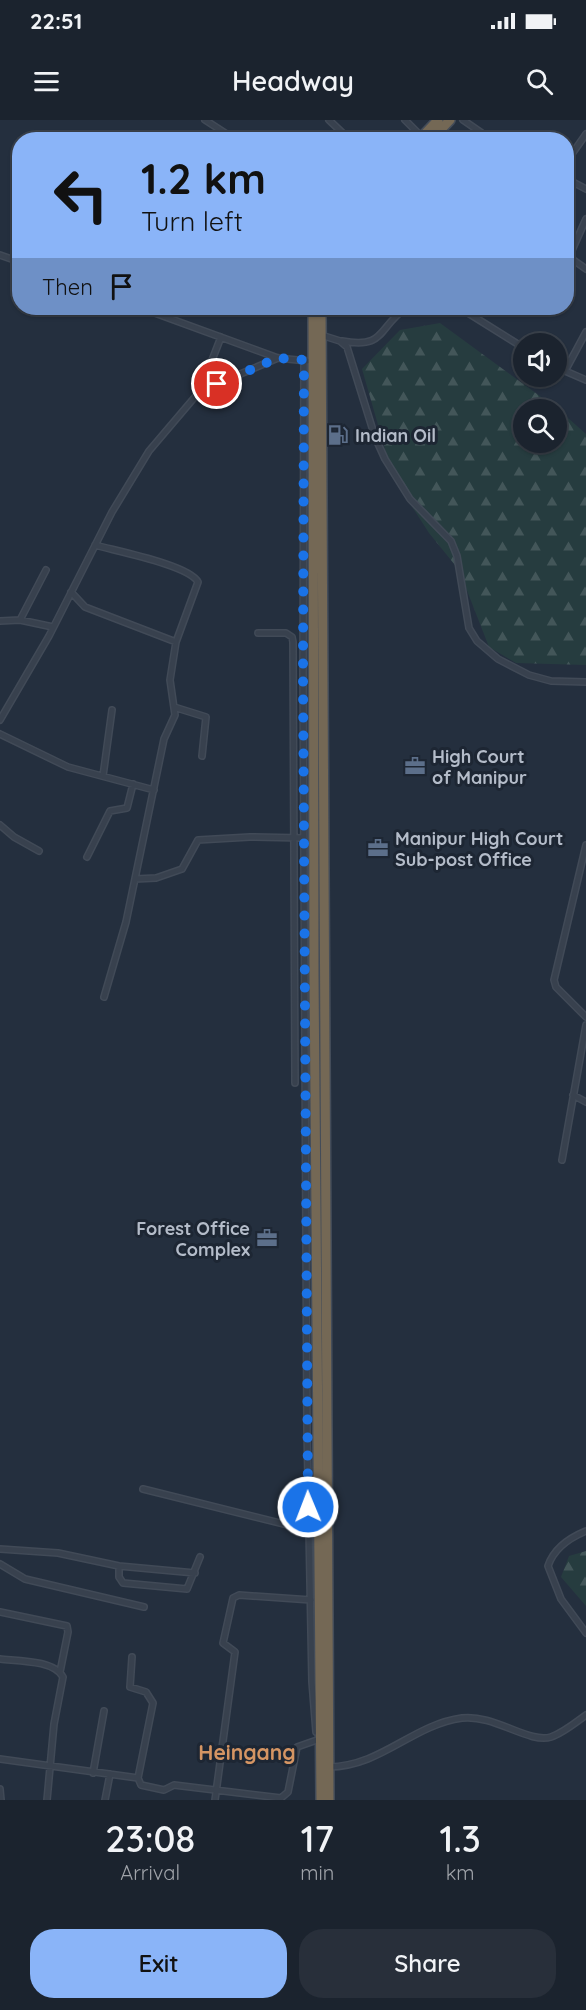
<!DOCTYPE html>
<html lang="en">
<head>
<meta charset="utf-8">
<style>
	:root { --surface:#1b232e; --page:#282f3a; --text:#f1f3f6; --muted:#a0a4aa; --line:#39404a; --accent:#8ab4f8 }
	body { margin:0; font-family:Quicksand,sans-serif; background:var(--page); color:var(--text); height:100vh; display:flex; flex-direction:column; font-size:22px; white-space:nowrap }
	* { box-sizing:border-box; margin:0 }
	p { font-size:20px; color:var(--muted) }
	.icon { flex:none; width:33px; height:33px; fill:none; stroke:currentColor; stroke-width:2; stroke-linecap:round; stroke-linejoin:round }
	.map { position:relative; height:1680px; overflow:hidden }
	.details { display:flex; flex-direction:column; background:var(--surface); flex:1 }
	.details>* { flex:none }
	.banner { position:absolute; left:12px; top:12px; width:562px; height:183px; border-radius:24px; box-shadow:0 2px 4px #0004,0 0 0 2px var(--line); background:#8ab4f8; color:#111; overflow:hidden }
	.tools { position:absolute; left:513px; top:213px; display:grid; gap:12px }
	.tools a { display:grid; place-items:center; width:54px; height:54px; border-radius:50%; background:var(--surface); box-shadow:0 2px 4px #0004,0 0 0 2px var(--line); font-size:30px }
	.pin { position:absolute; display:grid; place-items:center; width:51px; height:51px; color:#fff; margin:-26px; border:3px solid #fff; border-radius:50%; box-shadow:0 2px 6px #0007 }
	.me { position:absolute; width:66px; margin:-33px; rotate:359deg; stroke-linejoin:round; filter:drop-shadow(0 0 4px #0008) }
	.turn { display:flex; align-items:center; gap:21px; height:126px; padding:0 30px; font-size:27px }
	.turn .icon { width:78px; height:78px; stroke-width:2.5 }
	.turn b { display:block; font-size:42px; line-height:51px }
	.then { display:flex; align-items:center; height:57px; padding:0 30px; background:#0003; gap:12px; font-size:22px }
	.eta { display:flex; justify-content:space-evenly; align-items:center; height:102px; text-align:center }
	.eta b { font-size:36px; font-weight:600; line-height:42px }
	.action { display:flex; gap:12px; margin-top:auto; padding:12px 30px }
	.action a { flex:1; height:69px; border-radius:24px; background:var(--accent); color:#111; font-size:24px; font-weight:600; line-height:69px; text-align:center }
	.action a+a { background:var(--page); color:var(--text) }
	.status { display:flex; justify-content:space-between; align-items:center; height:42px; padding:0 30px; background:var(--surface); direction:ltr }
	.status svg { height:16px; fill:currentColor }
	header { display:flex; justify-content:space-between; align-items:center; height:78px; padding:0 30px; background:var(--surface); font-size:27px; font-weight:600 }
	.map>svg:first-child { display:block }
	.forest { fill:url(#forest-firs); fill-rule:evenodd }
	.lines { fill:none; stroke-linecap:round; stroke-linejoin:round }
	.street-casing { stroke:#414a57; stroke-width:8 }
	.highway-casing { stroke:#434c59; stroke-width:12 }
	.street { stroke:#38414e; stroke-width:5 }
	.highway { stroke:#746855; stroke-width:9 }
	.route { stroke:#1a73e8; stroke-width:10; stroke-dasharray:0 18 }
	.labels { text-anchor:middle; dominant-baseline:central; stroke-width:6; stroke-linejoin:round; paint-order:stroke }
	.poi-label { font-size:18px; font-weight:bold; fill:#b4bcc9; stroke:#1d2633; text-anchor:start }
	.quarter-label { font-size:21px; font-weight:bold; fill:#d59563; stroke:#1d2633 }
</style>
</head>
<body>
<div class="status"><b>22:51</b><svg viewBox="0 0 49 12"><path d="M0 12V9h3v3zM5 12V6h3v6zM10 12V3h3v9zM15 12V0h3v12zM26 1h20v11H26zM47 4h2v5h-2z"/></svg></div>
<header><svg class="icon" aria-label="menu" viewBox="0 0 24 24"><path d="M4 6h16M4 12h16M4 18h16"/></svg>Headway<svg class="icon" aria-label="search" viewBox="0 0 24 24"><circle cx="10" cy="10" r="6"/><path d="M15 15l6 6"/></svg></header>
<div class="map">
<svg width="586" height="1680" viewBox="0 0 586 1680">
	<defs>
		<pattern id="forest-firs" width="22" height="20" patternUnits="userSpaceOnUse" patternTransform="scale(1.5)"><rect width="22" height="20" fill="#263c3f"/><path d="M5 1l3.5 6h-7zM16 11l3.5 6h-7z" fill="#435659"/></pattern>
	</defs>
	<rect width="100%" height="100%" fill="#242f3e"/>
	<!-- forest -->
	<path class="forest" d="M440 203 559 290 586 314V545L516 543 489 527 459 450 429 413 393 357 362 249 400 210ZM524 290H556V322H524Z
		M586 1431V1486L561 1457 569 1436Z"/>
	<g class="lines">
		<!-- street casing -->
		<g class="street-casing">
			<path id="street" d="M205 0 236 20
				M329 0 350 20
				M405 0 422 17
				M463 0 492 20
				M567 41 586 14
				M567 59 586 69
				M586 99 569 137 586 149
				M0 135 20 142
				M141 188 278 238 307 241
				M460 188 524 228
				M321 215 340 221 347 227 375 317 385 339 410 379 451 421 457 436 469 508 477 521 498 539 529 555 551 561 586 562
				M342 221C386 229 377 208 406 188
				M304 240 303 555 307 1310 312 1562 316 1612
				M556 247 586 260
				M565 251 586 212
				M200 271 221 217
				M95 425C116 431 189 445 198 462L176 522 170 560 175 595 164 619 126 802 104 877
				M71 472 85 487 176 522
				M20 500 46 450
				M0 501 20 500 53 507
				M258 513H286L292 517 293 522 295 963
				M174 587 206 597 202 636
				M0 600 49 516 112 392 149 331 200 271 278 238
				M0 614 68 647 154 670
				M103 656 112 590
				M0 705 14 717 39 731
				M586 725 554 860 556 867 586 897
				M87 737 110 691 127 688 133 664
				M135 759 156 758 182 749 198 720 250 717 304 718
				M573 975 586 982
				M562 1040 586 905
				M143 1369 308 1410
				M586 1411C569 1418 554 1428 548 1446L561 1479 586 1513
				M0 1429 58 1433 119 1446 195 1453
				M0 1444 25 1459 144 1487
				M119 1446V1457L123 1463 187 1469 200 1437
				M0 1492 67 1506 68 1512 60 1552
				M0 1539C18 1541 54 1540 63 1557L54 1604 47 1680
				M0 1639 138 1658 153 1583 146 1572 130 1567 132 1537
				M329 1647C382 1646 412 1605 462 1598 494 1594 529 1624 551 1617 563 1613 575 1603 586 1595
				M93 1653 104 1591
				M138 1658 141 1665 164 1670 174 1665 281 1678 288 1672 297 1627 317 1620
				M0 1669 1 1680
				M105 1680 110 1654
				M215 1680 235 1532 223 1523 233 1478 239 1475 311 1480"/>
		</g>
		<!-- highway casing -->
		<g class="highway-casing">
			<path id="highway" d="M419 20 438 0
				M431 20 450 0
				M313 188 314 856 321 1680
				M321 188 329 1680"/>
		</g>
		<!-- street -->
		<use href="#street" class="street"/>
		<!-- highway -->
		<use href="#highway" class="highway"/>
	</g>
	<g class="lines">
		<!-- route -->
		<path class="route" d="M217 264 278 238 304 240 303 555 308 1387"/>
	</g>
	<!-- icons -->
	<defs>
		<g id="fuel-bare" transform="scale(1.62)"><path d="M-5.5-6h7V0h2V4h1.3V-2.5L3-4.5l.8-.8L6-3V5H2.5V1h-1V6h-7ZM-4.2-4.7v3.2H.2V-4.7Z" fill="#5c6f8a" stroke="#1d2633" stroke-width="2.5" paint-order="stroke"/></g>
		<g id="office-bare" transform="scale(1.62)"><path d="M-6-3h4V-5.5h4V-3h4V5H-6ZM-1-4.5V-3h2v-1.5ZM-6 0V1H6V0Z" fill="#5c6f8a" stroke="#1d2633" stroke-width="2.5" paint-order="stroke"/></g>
	</defs>
	<g fill-rule="evenodd">
		<use href="#fuel-bare" x="338" y="315"/>
		<use href="#office-bare" x="415" y="646"/>
		<use href="#office-bare" x="378" y="728"/>
		<use href="#office-bare" x="267" y="1118"/>
	</g>
	<g class="labels">
		<!-- poi labels -->
		<g class="poi-label">
			<text x="355" y="315">Indian Oil</text>
			<text x="432" y="636">High Court<tspan x="432" dy="21">of Manipur</tspan></text>
			<text x="395" y="718">Manipur High Court<tspan x="395" dy="21">Sub-post Office</tspan></text>
			<text x="250" y="1108" text-anchor="end">Forest Office<tspan x="250" dy="21">Complex</tspan></text>
		</g>
		<!-- quarter labels -->
		<g class="quarter-label">
			<text x="247" y="1632">Heingang</text>
		</g>
	</g>
</svg>
<div class="tools">
<a><svg class="icon" aria-label="sound" viewBox="0 0 24 24"><path d="M4 9h4l5-4v14l-5-4H4zM17 9q2 3 0 6"/></svg></a>
<a><svg class="icon" aria-label="search" viewBox="0 0 24 24"><circle cx="10" cy="10" r="6"/><path d="M15 15l6 6"/></svg></a>
</div>
<div class="pin" style="left:217px;top:264px;background:#d93025"><svg class="icon" aria-label="arrive" viewBox="0 0 24 24"><path d="M6 21V4h12l-3 4 3 4H6"/></svg></div>
<svg class="me" style="left:308px;top:1387px" viewBox="-20 -20 40 40"><circle r="17" fill="#1a73e8" stroke="#fff" stroke-width="3"/><path d="M0-11L8 9 0 5-8 9z" fill="#fff"/></svg>
<div class="banner">
<div class="turn"><svg class="icon" aria-label="left" viewBox="0 0 24 24"><path d="M17 20v-9H6M10 6l-5 5 5 5"/></svg><div><b>1.2 km</b>Turn left</div></div>
<div class="then">Then<svg class="icon" aria-label="arrive" viewBox="0 0 24 24"><path d="M6 21V4h12l-3 4 3 4H6"/></svg></div>
</div>
</div>
<section class="details">
<div class="eta">
<div><b>23:08</b><p>Arrival</p></div>
<div><b>17</b><p>min</p></div>
<div><b>1.3</b><p>km</p></div>
</div>
<div class="action"><a>Exit</a><a>Share</a></div>
</section>
</body>
</html>
